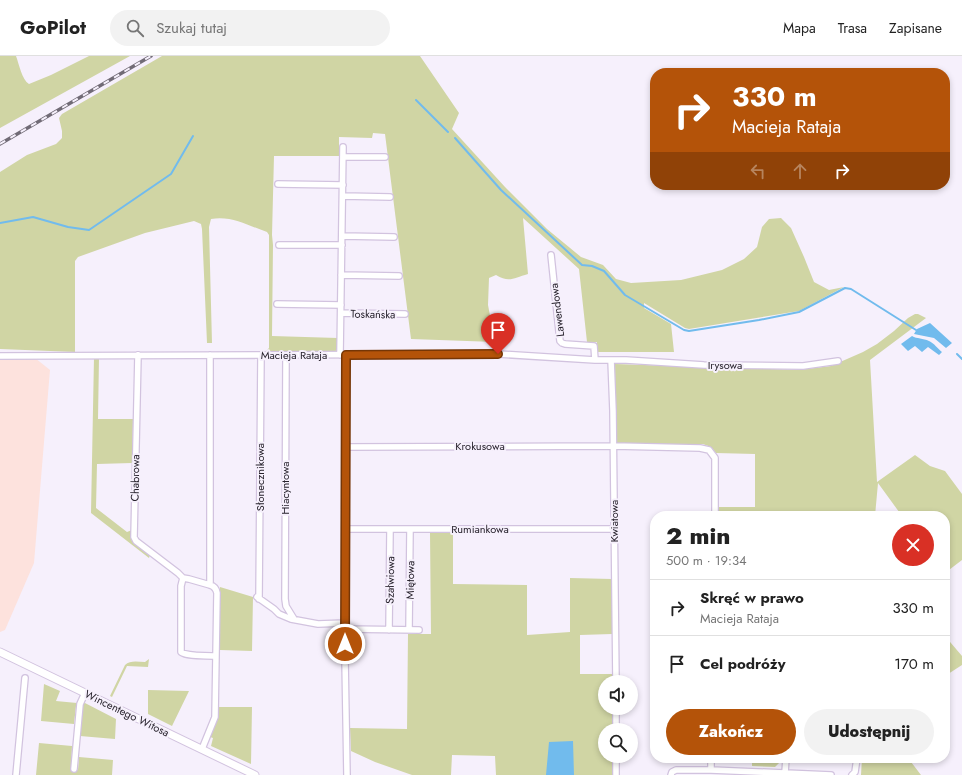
<!DOCTYPE html>
<html lang="pl">
<head>
<meta charset="utf-8">
<style>
	:root { --surface:#fff; --page:#f2f2f2; --text:#222; --muted:#767676; --line:#e0e0e0; --accent:#b45309 }
	body { margin:0; font-family:Jost,sans-serif; background:var(--page); color:var(--text); height:100vh; display:flex; flex-direction:column; font-size:15px; white-space:nowrap }
	* { box-sizing:border-box; margin:0 }
	p { font-size:13px; color:var(--muted) }
	.icon { flex:none; width:22px; height:22px; fill:none; stroke:currentColor; stroke-width:2; stroke-linecap:round; stroke-linejoin:round }
	.map { position:relative; flex:1; overflow:hidden }
	.side { position:absolute; left:650px; top:455px; width:300px; height:252px; display:flex; flex-direction:column; background:var(--surface); border-radius:16px; box-shadow:0 2px 6px #0003 }
	.side>* { flex:none }
	.banner { position:absolute; left:650px; top:12px; width:300px; height:122px; border-radius:16px; box-shadow:0 2px 6px #0003; background:#b45309; color:#fff; overflow:hidden }
	.fabs { position:absolute; left:598px; top:619px; display:grid; gap:8px }
	.fabs a { display:grid; place-items:center; width:40px; height:40px; border-radius:50%; background:var(--surface); box-shadow:0 2px 6px #0003; font-size:20px }
	.pin { position:absolute; display:grid; place-items:center; width:34px; height:34px; color:#fff; margin:-41px -17px; border-radius:50% 50% 50% 0; rotate:-45deg; box-shadow:0 0 4px #0007 }
	.pin .icon { rotate:45deg }
	.me { position:absolute; width:44px; margin:-22px; rotate:0deg; stroke-linejoin:round; filter:drop-shadow(0 0 3px #0008) }
	.turn { display:flex; align-items:center; gap:14px; height:84px; padding:0 16px; font-size:18px }
	.turn .icon { width:52px; height:52px; stroke-width:2.5 }
	.turn b { display:block; font-size:28px; line-height:34px }
	.lanes { display:flex; align-items:center; height:38px; padding:0 16px; background:#0003; justify-content:center; gap:20px; direction:ltr }
	.lanes .off { opacity:.35 }
	.round { display:grid; place-items:center; flex:none; width:42px; height:42px; border-radius:21px; background:var(--page) }
	.head { display:flex; align-items:center; justify-content:space-between; height:68px; padding:0 16px }
	h1 { font-size:24px; font-weight:800; line-height:30px }
	.cta { display:flex; gap:8px; margin-top:auto; padding:8px 16px }
	.cta a { flex:1; height:46px; border-radius:24px; background:var(--accent); color:#fff; font-size:16px; font-weight:800; line-height:46px; text-align:center }
	.cta a+a { background:var(--page); color:var(--text) }
	ul { padding:0; list-style:none }
	li { display:flex; align-items:center; gap:12px; height:56px; padding:0 16px; border-top:1px solid var(--line) }
	li div { flex:1 }
	li b { display:block; font-size:15px }
	li em { font-style:normal }
	header { display:flex; align-items:center; gap:24px; box-sizing:border-box; height:56px; padding:0 20px; background:var(--surface); border-bottom:1px solid var(--line) }
	header strong { font-size:19px }
	nav { display:flex; gap:22px; margin-inline-start:auto; font-size:14px }
	.search { width:280px; height:36px; background:var(--page); display:flex; align-items:center; gap:10px; box-sizing:border-box; padding:0 14px; border-radius:22px; color:var(--muted); font-size:15px }
	.map>svg:first-child { display:block }
	.industrial { fill:#fde2dd }
	.green { fill:#d0d5a4 }
	.water { fill:#71bbed }
	.lines { fill:none; stroke-linecap:round; stroke-linejoin:round }
	.stream { stroke:#71bbed; stroke-width:2 }
	.minor-casing { stroke:#d2c3df; stroke-width:8 }
	.tertiary-casing { stroke:#d2c3df; stroke-width:9 }
	.minor { stroke:#fff; stroke-width:5.5 }
	.tertiary { stroke:#fff; stroke-width:7 }
	.rail-casing { stroke:#716b76; stroke-width:3.5 }
	.rail { stroke:#f6f0fc; stroke-width:2; stroke-dasharray:6; stroke-linecap:butt }
	.route-casing { stroke:#753606; stroke-width:10 }
	.route { stroke:#b45309; stroke-width:7 }
	.labels { text-anchor:middle; dominant-baseline:central; stroke-width:4; stroke-linejoin:round; paint-order:stroke }
	.street-label { font-size:11px; fill:#27222c; stroke:#f6f0fc }
</style>
</head>
<body>
<header>
<strong>GoPilot</strong>
<div class="search"><svg class="icon" aria-label="search" viewBox="0 0 24 24"><circle cx="10" cy="10" r="6"/><path d="M15 15l6 6"/></svg>Szukaj tutaj</div>
<nav><a>Mapa</a><a>Trasa</a><a>Zapisane</a></nav>
</header>
<div class="map">
<svg width="962" height="719" viewBox="0 0 962 719">
	<rect width="100%" height="100%" fill="#f6f0fc"/>
	<!-- industrial -->
	<path class="industrial" d="M0 302H35L50 314 34 507 5 574 0 576Z"/>
	<!-- green -->
	<path class="green" d="M0 0H16C19 8 22 24 29 28L51 19 89 0H130L0 72Z
		M162 0H420L459 57 452 73 505 131 547 173 581 201 603 209 616 223 631 227 681 224 722 214 744 203 757 191 762 171 769 163 781 162 791 172 804 201 814 226 829 234 844 231 799 255 689 273 685 272 644 247V252L671 268 674 296H597V286H587L579 213 523 162 528 218C514 222 509 227 496 219L489 222 488 249 495 286 411 283 385 78 373 77 372 82 339 81V100H274L272 179 273 189 272 280 338 282C338 288 339 294 333 297H264L269 292V179L267 176C249 170 231 159 211 163L209 171 212 287H207L202 173 201 168 194 165 145 177 78 201 75 205V296L0 293V116L27 99 56 88 62 82V75L59 62 62 58Z
		M915 258H918L926 262 870 304 877 426 915 399 930 410 945 415 962 438V504L945 517V460H902L878 427 875 460H719V451H755V398L716 397 711 391 703 388H616L615 308 798 314 831 310 863 296 877 288 894 275 908 262Z
		M94 301 99 302 98 363H133L132 407 97 408 96 452 127 476 132 474 131 482 132 485 150 499 149 502 91 457Z
		M453 475V528L527 529V579L570 576V522L612 523V578L580 579V618H612V626H605V652H612V674H605V700H612V719H496L495 700 452 699 451 719H412L375 706 351 695 350 672 407 673 408 578H431L430 477Z
		M220 531 253 541 252 595 220 594Z
		M945 580 962 600V609L945 620Z
		M149 603 148 611 127 610 112 641 110 640 125 609C130 604 138 606 145 606Z
		M44 628 60 635 56 645 77 647 76 650 74 668 41 665Z
		M148 634 189 635 172 670 148 658Z
		M83 646 116 663 115 683 80 680 82 649Z
		M218 651H252L251 708 211 690 213 682 210 681 217 663Z
		M39 687 72 690 71 714H78L79 701 113 704 112 719H36Z
		M752 702H781L780 706 775 711 752 710Z
		M862 702H908L921 719H861Z"/>
	<!-- water -->
	<path class="water" d="M930 267 952 287 946 292 934 282 914 278 917 273Z
		M912 280C917 283 923 282 929 285 934 287 938 293 942 296L939 299 928 291 922 296 915 290 908 295 901 288Z
		M573 685 574 719H546L549 686Z"/>
	<g class="lines">
		<!-- stream -->
		<path class="stream" d="M416 44 448 76
			M455 82 501 134 582 209 592 210 604 215 625 239 684 274 689 275 759 264 799 256 845 232 851 233 916 274
			M0 167 33 161 68 171 89 174 171 118 193 80
			M957 298 962 303"/>
		<!-- minor casing -->
		<g class="minor-casing">
			<path id="minor" d="M343 101H385
				M278 128 343 129
				M343 140 390 141
				M342 180 394 181
				M279 189H342
				M551 199 560 285 562 287 565 288 594 290 595 304
				M341 219 399 220
				M277 248 341 249
				M341 257 405 258
				M138 299 134 481 136 485 178 517 183 522 181 530V596C188 601 206 599 215 600
				M286 299 285 543 286 550 294 563
				M340 299 343 91
				M346 299 345 603 347 719
				M0 300 498 298 595 304H626L704 309 803 310 838 305
				M611 304 613 355 616 626
				M346 391 614 390 700 392 709 394 715 402V460
				M345 473H614
				M183 522 189 523 210 529V299
				M257 541 274 553 279 558 291 563 318 568 345 567
				M259 543 261 299
				M345 573 419 574
				M389 574 390 474
				M409 574 410 473
				M616 652V674
				M202 693 215 661 217 537C216 532 214 530 210 529
				M616 700V719
				M74 713 80 648 85 637
				M711 714V702
				M785 717 786 702
				M16 719 25 622
				M671 719 672 716 676 714H711L831 719
				M852 719 855 716 857 702"/>
		</g>
		<!-- tertiary casing -->
		<g class="tertiary-casing">
			<path id="tertiary" d="M0 596 255 719"/>
		</g>
		<!-- minor -->
		<use href="#minor" class="minor"/>
		<!-- tertiary -->
		<use href="#tertiary" class="tertiary"/>
		<!-- rail casing -->
		<g class="rail-casing">
			<path id="rail" d="M0 88 151 0"/>
		</g>
		<!-- rail -->
		<use href="#rail" class="rail"/>
	</g>
	<g class="lines">
		<!-- route casing -->
		<g class="route-casing">
			<path id="route" d="M345 588 346 299 498 298"/>
		</g>
		<!-- route -->
		<use href="#route" class="route"/>
	</g>
	<g class="labels">
		<!-- street labels -->
		<g class="street-label">
			<text transform="translate(557 254) rotate(-97)">Lawendowa</text>
			<text transform="translate(373 258) rotate(1)">Toskańska</text>
			<text x="294" y="299">Macieja Rataja</text>
			<text x="725" y="309">Irysowa</text>
			<text x="480" y="390">Krokusowa</text>
			<text transform="translate(260 421) rotate(-90)">Słonecznikowa</text>
			<text transform="translate(135 422) rotate(-89)">Chabrowa</text>
			<text transform="translate(285 432) rotate(-90)">Hiacyntowa</text>
			<text transform="translate(614 465) rotate(-90)">Kwiatowa</text>
			<text x="480" y="473">Rumiankowa</text>
			<text transform="translate(390 524) rotate(-89)">Szałwiowa</text>
			<text transform="translate(410 524) rotate(-89)">Miętowa</text>
			<text transform="translate(127 657) rotate(26)">Wincentego Witosa</text>
		</g>
	</g>
</svg>
<div class="fabs">
<a><svg class="icon" aria-label="sound" viewBox="0 0 24 24"><path d="M4 9h4l5-4v14l-5-4H4zM17 9q2 3 0 6"/></svg></a>
<a><svg class="icon" aria-label="search" viewBox="0 0 24 24"><circle cx="10" cy="10" r="6"/><path d="M15 15l6 6"/></svg></a>
</div>
<div class="pin" style="left:498px;top:298px;background:#d93025"><svg class="icon" aria-label="arrive" viewBox="0 0 24 24"><path d="M6 21V4h12l-3 4 3 4H6"/></svg></div>
<svg class="me" style="left:345px;top:588px" viewBox="-20 -20 40 40"><circle r="17" fill="#b45309" stroke="#fff" stroke-width="3"/><path d="M0-11L8 9 0 5-8 9z" fill="#fff"/></svg>
<div class="banner">
<div class="turn"><svg class="icon" aria-label="right" viewBox="0 0 24 24"><path d="M7 20v-9h11M14 6l5 5-5 5"/></svg><div><b>330 m</b>Macieja Rataja</div></div>
<div class="lanes"><svg class="icon off" aria-label="left" viewBox="0 0 24 24"><path d="M17 20v-9H6M10 6l-5 5 5 5"/></svg><svg class="icon off" aria-label="ahead" viewBox="0 0 24 24"><path d="M12 20V5M6 11l6-6 6 6"/></svg><svg class="icon" aria-label="right" viewBox="0 0 24 24"><path d="M7 20v-9h11M14 6l5 5-5 5"/></svg></div>
</div>
<section class="side">
<div class="head"><div><h1>2 min</h1><p>500 m · 19:34</p></div><a class="round" style="background:#d93025;color:#fff"><svg class="icon" aria-label="close" viewBox="0 0 24 24"><path d="M6 6l12 12M18 6L6 18"/></svg></a></div>
<ul>
<li><svg class="icon" aria-label="right" viewBox="0 0 24 24"><path d="M7 20v-9h11M14 6l5 5-5 5"/></svg><div><b>Skręć w prawo</b><p>Macieja Rataja</p></div><em>330 m</em></li>
<li><svg class="icon" aria-label="arrive" viewBox="0 0 24 24"><path d="M6 21V4h12l-3 4 3 4H6"/></svg><div><b>Cel podróży</b></div><em>170 m</em></li>
</ul>
<div class="cta"><a>Zakończ</a><a>Udostępnij</a></div>
</section>
</div>
</body>
</html>
